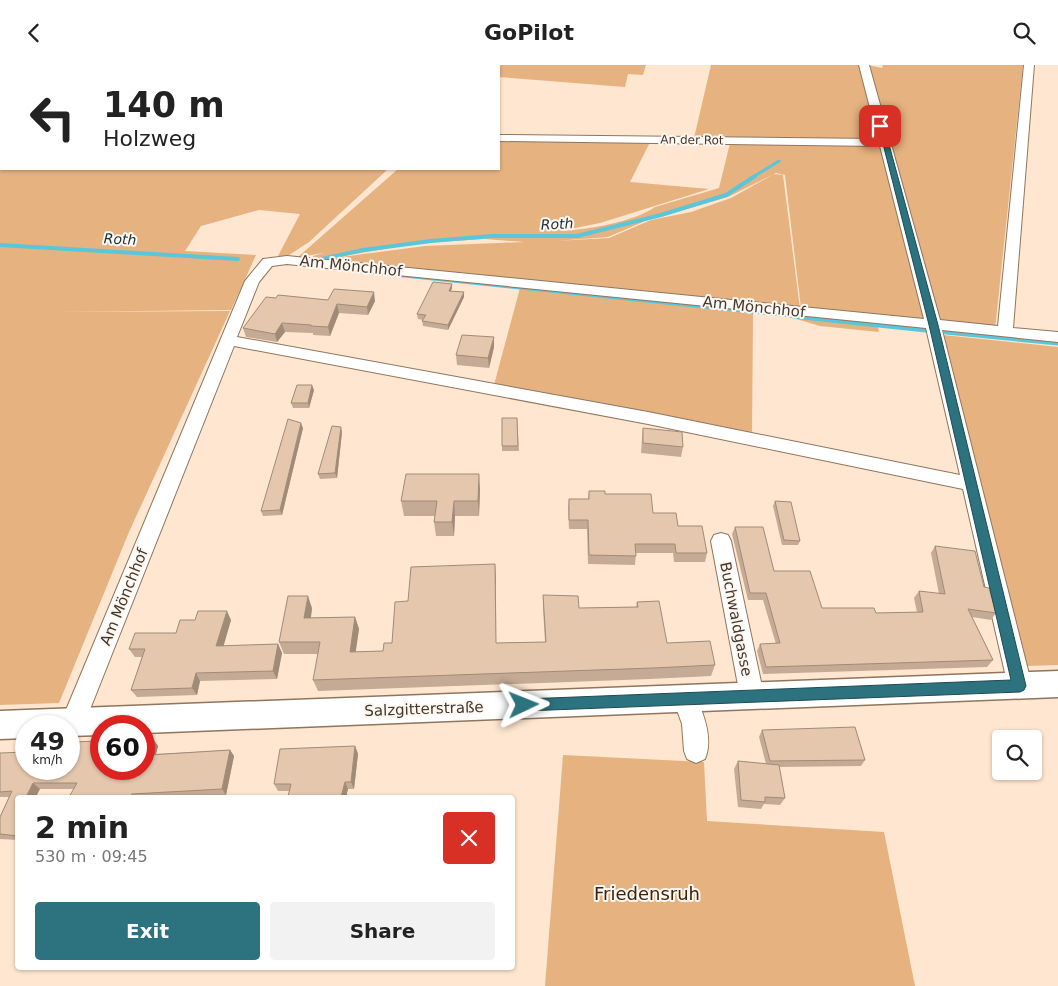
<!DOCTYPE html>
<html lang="en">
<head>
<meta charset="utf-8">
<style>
	:root { --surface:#fff; --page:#f2f2f2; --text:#222; --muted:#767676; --accent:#2c737f }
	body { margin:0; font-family:"DejaVu Sans",sans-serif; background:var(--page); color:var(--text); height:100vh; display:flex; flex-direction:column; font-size:19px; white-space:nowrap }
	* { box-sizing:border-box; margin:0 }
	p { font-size:16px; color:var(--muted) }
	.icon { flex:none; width:28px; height:28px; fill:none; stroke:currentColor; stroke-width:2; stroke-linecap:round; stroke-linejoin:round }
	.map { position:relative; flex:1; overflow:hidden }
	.drawer { position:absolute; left:15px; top:730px; width:500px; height:175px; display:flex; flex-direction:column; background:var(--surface); border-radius:5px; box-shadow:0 1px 4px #0004 }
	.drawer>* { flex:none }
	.top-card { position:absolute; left:0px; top:0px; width:500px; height:105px; box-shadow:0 1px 4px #0004; background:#fff; color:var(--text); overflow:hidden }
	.fabs { position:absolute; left:992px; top:665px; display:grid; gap:10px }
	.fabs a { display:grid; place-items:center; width:50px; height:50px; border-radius:5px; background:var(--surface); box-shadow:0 1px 4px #0004; font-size:25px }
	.speed { position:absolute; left:15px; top:650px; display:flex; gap:10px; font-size:25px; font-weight:700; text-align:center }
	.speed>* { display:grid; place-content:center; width:65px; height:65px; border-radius:50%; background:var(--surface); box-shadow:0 1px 4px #0004; line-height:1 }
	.speed small { font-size:12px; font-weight:400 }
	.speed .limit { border:8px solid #d22; background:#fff; color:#111 }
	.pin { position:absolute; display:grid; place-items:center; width:42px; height:42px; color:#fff; margin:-21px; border-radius:10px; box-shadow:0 2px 8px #0006 }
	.me { position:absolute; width:55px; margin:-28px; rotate:88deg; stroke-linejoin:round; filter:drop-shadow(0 0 4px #0008) }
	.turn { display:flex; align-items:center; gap:18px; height:105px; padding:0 20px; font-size:22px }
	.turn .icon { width:65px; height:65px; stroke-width:2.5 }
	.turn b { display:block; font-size:35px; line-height:42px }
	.round { display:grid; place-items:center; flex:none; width:52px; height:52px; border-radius:5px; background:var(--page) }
	.overview { display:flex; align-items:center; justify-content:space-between; height:85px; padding:0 20px }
	h1 { font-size:30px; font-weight:700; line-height:38px }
	.cta { display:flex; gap:10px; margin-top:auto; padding:10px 20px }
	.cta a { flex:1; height:58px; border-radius:5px; background:var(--accent); color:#fff; font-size:20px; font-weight:700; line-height:58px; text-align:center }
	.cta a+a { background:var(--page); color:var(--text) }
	header { display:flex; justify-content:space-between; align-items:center; height:65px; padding:0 20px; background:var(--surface); font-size:22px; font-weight:700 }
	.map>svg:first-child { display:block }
	.green { fill:#e6b280; fill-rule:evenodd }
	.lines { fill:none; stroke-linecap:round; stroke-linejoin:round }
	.stream-far2 { stroke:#5ac6d9; stroke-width:3 }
	.stream-far1 { stroke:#5ac6d9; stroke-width:4 }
	.stream { stroke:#5ac6d9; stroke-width:5 }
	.minor-casing { stroke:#90755d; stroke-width:2 }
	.major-casing { stroke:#90755d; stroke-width:3 }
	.minor { fill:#fff; fill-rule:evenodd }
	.major { fill:#fff; fill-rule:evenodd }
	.wall { fill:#c5ab95 }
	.shaded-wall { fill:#a08b79 }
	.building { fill:#e5c7ad; stroke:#a08b79 }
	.route { fill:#2c737f; stroke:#1d4b53 }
	.labels { text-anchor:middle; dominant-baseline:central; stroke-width:4; stroke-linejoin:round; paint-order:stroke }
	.far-street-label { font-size:12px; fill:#44382d; stroke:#fdf7f2 }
	.far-water-label { font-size:14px; font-style:italic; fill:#1a2e31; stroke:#fdf7f2 }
	.street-label { font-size:15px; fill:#44382d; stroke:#fdf7f2 }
	.near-park-label { font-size:18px; fill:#3c240b; stroke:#fdf7f2 }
</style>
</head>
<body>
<header><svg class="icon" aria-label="back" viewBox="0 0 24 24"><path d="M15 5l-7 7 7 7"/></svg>GoPilot<svg class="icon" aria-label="search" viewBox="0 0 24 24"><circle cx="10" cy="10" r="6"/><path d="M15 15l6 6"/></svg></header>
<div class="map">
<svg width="1058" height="921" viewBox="0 0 1058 921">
	<rect width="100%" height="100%" fill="#fee6d0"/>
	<!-- green -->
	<path class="green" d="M0 0H270L1 1V62Z
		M477 0H646L643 10 628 9 625 22 499 12V1H476Z
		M711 0H867L882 3 883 0H1023L995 264 801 243 785 110 776 108 728 132 645 156 608 172 554 176 609 173 651 155 691 147 731 133 774 109 783 110 800 244 314 195 313 191 324 188 298 192 398 104H499V75L650 77 630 117 709 124 600 158 560 166C585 165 634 157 655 142L719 123 731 74 694 73ZM485 174 524 177 425 181 326 194 420 178Z
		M0 67 1 104H388L309 177 286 192 278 191 300 149 259 145 201 161 185 186 256 190 231 245 53 247 230 246 129 467 59 638 0 640Z
		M520 223 753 248 752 369 494 320Z
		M818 252 877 257 879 267 820 261 793 253Z
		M943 270 1058 282V600L1027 601Z
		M563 690 704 697 707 756 884 767 915 921H545Z"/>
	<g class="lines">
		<!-- stream-far2 -->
		<path class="stream-far2" d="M753 112 779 96"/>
		<!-- stream-far1 -->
		<path class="stream-far1" d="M0 180 238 194
			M322 194 363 185 431 176 492 171H577L661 150 726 130 755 111
			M361 206 805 252"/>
		<!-- stream -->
		<path class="stream" d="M793 251 926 265
			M946 267 1058 278"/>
		<!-- minor casing -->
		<g class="minor-casing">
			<path id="minor" d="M859 0H869L940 255 998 261 1024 0H1034L1013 263 1058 267V277L942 265 1032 621 1028 628 1020 631 1012 628 1008 621 963 424 648 359 234 281 85 657 82 665 73 668 69 667V661H63L61 657 245 216 263 194 287 191 924 254 880 81 499 76V70L878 74ZM287 199 926 263 960 410 648 347 237 272 259 217 272 201Z
				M0 60H1V66H0Z
				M721 468 728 470 731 476 764 631 760 639 752 642 744 639 740 631 711 476 714 470Z
				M685 623 693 626C703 646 714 673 705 694L696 698 687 694 684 686 682 659 673 634 677 626Z"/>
		</g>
		<!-- major casing -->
		<g class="major-casing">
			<path id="major" d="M1058 606V632L144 668V661H101V670L69 671V661H26V673L0 674V646Z"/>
		</g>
		<!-- minor -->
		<use href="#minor" class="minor"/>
		<!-- major -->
		<use href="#major" class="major"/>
	</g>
	<!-- wall -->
	<path class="wall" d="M452 219V223L451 226 464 232 448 265 423 261 422 256 423 255 418 254 417 249Z
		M276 233 328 235 375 236 368 250 339 248 330 271 313 270V268L285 267 277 277 246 272 243 263Z
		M494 282 489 303 457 300 456 290Z
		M314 325 309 343H293L291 338Z
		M502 353H517L519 386H502Z
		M303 363 282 450 263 451 261 446Z
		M643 363 683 382 681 392 641 388 642 373Z
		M342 367 337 413 320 414 318 409Z
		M480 424 479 451H455L454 471H436L434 457 435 451H404L401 436Z
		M589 426 605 429 653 448 678 461 707 488 705 497H674L673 488H636L635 500 588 499 587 464H569L568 443 569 434H588Z
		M775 436 800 476 798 480H782L773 441Z
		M735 462 774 506 822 543 876 548 917 547 914 533 919 526 939 529 931 488 935 481 984 522 996 548 991 555 972 552 993 595 987 602 763 609 757 586 760 579H776L763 535H748L732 469Z
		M495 499 496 578 545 577 543 543V530L579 543 636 542 637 537 667 578 715 600 711 611 650 614 318 626 313 615 318 589H284L279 577 312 543 311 553 355 552 359 564 355 587 383 586 392 578 408 536Z
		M231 555 223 581 278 579 282 588 277 614 200 616 197 630 137 632 131 625 142 592H135L129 584 176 568Z
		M762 665 865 695 861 701 779 702 785 733 780 740 764 739 761 744 738 742 734 704 738 696 766 699 759 672Z
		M153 674 158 681 156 689 230 685 234 691 226 730 176 732H69L74 724H40L18 732V775L0 774V752L9 732H0V688L26 704Z
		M355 681 358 689 354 724H348L346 732H288L289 726H278L274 719Z"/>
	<!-- shaded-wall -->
	<path class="shaded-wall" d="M452 219V223L449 230V226Z
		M374 227 375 236 368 250 367 242Z
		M464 227V232L448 265V260Z
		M337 239 339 248 330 271 328 262Z
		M282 258 285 267 277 277 275 269Z
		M494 272V282L489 303 488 293Z
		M312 320 314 325 309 343 308 338Z
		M301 358 303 363 282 450 280 445Z
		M341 362 342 367 337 413 335 408Z
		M479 409 480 424 479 451 478 436Z
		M454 436 455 451 454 471 452 457Z
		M495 499 496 512V590V578Z
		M308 531 312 543 309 565 304 553Z
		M227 546 231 555 221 590 216 581Z
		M355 552 359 564 354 599 350 587Z
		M278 579 282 588 277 614 273 606Z
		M196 608 200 616 197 630 192 623Z
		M153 674 158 681 154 696 149 690Z
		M355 681 358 689 354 724 351 717Z
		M230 685 234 691 226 730 222 724Z
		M345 717 348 724 346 732H341Z
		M33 718 40 724 36 732H26Z"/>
	<!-- building -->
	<path class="building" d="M433 217 452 219 449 226 464 227 448 260 422 256 426 250 417 249Z
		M334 224 374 227 367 242 337 239 328 262 311 261V260L282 258 275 269 243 263 266 232 276 233 278 230 328 235Z
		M462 270 494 272 488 293 456 290Z
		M297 320H312L308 338H291Z
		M502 353H517L518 381H502Z
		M288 354 301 358 280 445 261 446Z
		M332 361 341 362 335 408 318 409Z
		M643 363 682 367 683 382 643 378Z
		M406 409H479L478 436H454L452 457H434L437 436H401Z
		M589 426H605V429H651L653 448H676L678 461H702L707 488H676L675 479H635L636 491 589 490 588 455H569V434H589Z
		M775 436 791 437 800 476 784 475Z
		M735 462H763L774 506H810L822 543H874L876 548 923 547 919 526 945 529 935 481 975 486 984 522 989 523 996 548 968 544 993 595 766 602 760 579 780 578 766 528H750Z
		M495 499 496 578 546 577 543 530 578 531 579 543 638 542 637 537 659 536 667 578 710 576 715 600 653 603 313 615 320 577H279L288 531H308L304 553 355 552 350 587 383 586 384 578H392L395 537 408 536 411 502Z
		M198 546H227L216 581 278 579 273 606 196 608 192 623 131 625 145 584H129L135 568H176L180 555H195Z
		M855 662 865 695 770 696 762 665Z
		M153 674 149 690 230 685 222 724 132 729 130 732H69L77 718H33L26 732H18V751L16 754H18V771L0 769V752L12 726 0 727V688L26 687V704H69V677L101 676V704H144V675Z
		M355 681 351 717H345L341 732H288L291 719H274L280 684Z
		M738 696 779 700 785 733 765 732V737L741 735Z"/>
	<!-- route -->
	<path class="route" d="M878 59 884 61 938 260 1026 621 1024 625 1020 627 524 646 519 644 517 640 519 635 524 634 1011 615 929 260Z"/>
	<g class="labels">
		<!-- far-street labels -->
		<g class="far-street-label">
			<text transform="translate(692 75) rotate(1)">An der Rot</text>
		</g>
		<!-- far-water labels -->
		<g class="far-water-label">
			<text transform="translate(557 159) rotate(-3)">Roth</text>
			<text transform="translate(120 174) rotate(3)">Roth</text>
		</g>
		<!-- street labels -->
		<g class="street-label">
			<text transform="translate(351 201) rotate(6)">Am Mönchhof</text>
			<text transform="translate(754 242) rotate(6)">Am Mönchhof</text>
			<text transform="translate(124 532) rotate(-68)">Am Mönchhof</text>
			<text transform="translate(736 554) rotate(79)">Buchwaldgasse</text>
			<text transform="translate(424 644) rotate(-2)">Salzgitterstraße</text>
		</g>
		<!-- near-park labels -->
		<g class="near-park-label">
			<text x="647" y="828">Friedensruh</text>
		</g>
	</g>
</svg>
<div class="fabs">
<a><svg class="icon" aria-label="search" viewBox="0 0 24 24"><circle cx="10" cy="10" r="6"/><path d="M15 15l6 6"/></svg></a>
</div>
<div class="speed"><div>49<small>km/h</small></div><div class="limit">60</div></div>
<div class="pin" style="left:880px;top:61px;background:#d93025"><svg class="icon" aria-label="arrive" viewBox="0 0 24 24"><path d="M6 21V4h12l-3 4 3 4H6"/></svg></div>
<svg class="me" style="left:524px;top:640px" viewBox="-20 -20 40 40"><path d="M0-17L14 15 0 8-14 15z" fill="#2c737f" stroke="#fff" stroke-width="4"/></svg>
<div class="top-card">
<div class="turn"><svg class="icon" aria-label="left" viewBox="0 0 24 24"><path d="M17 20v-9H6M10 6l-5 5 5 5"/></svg><div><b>140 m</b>Holzweg</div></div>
</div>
<section class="drawer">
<div class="overview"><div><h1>2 min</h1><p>530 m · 09:45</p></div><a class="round" style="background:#d93025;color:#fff"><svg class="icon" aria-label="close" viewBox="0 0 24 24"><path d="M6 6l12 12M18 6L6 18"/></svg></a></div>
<div class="cta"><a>Exit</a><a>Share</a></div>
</section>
</div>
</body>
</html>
